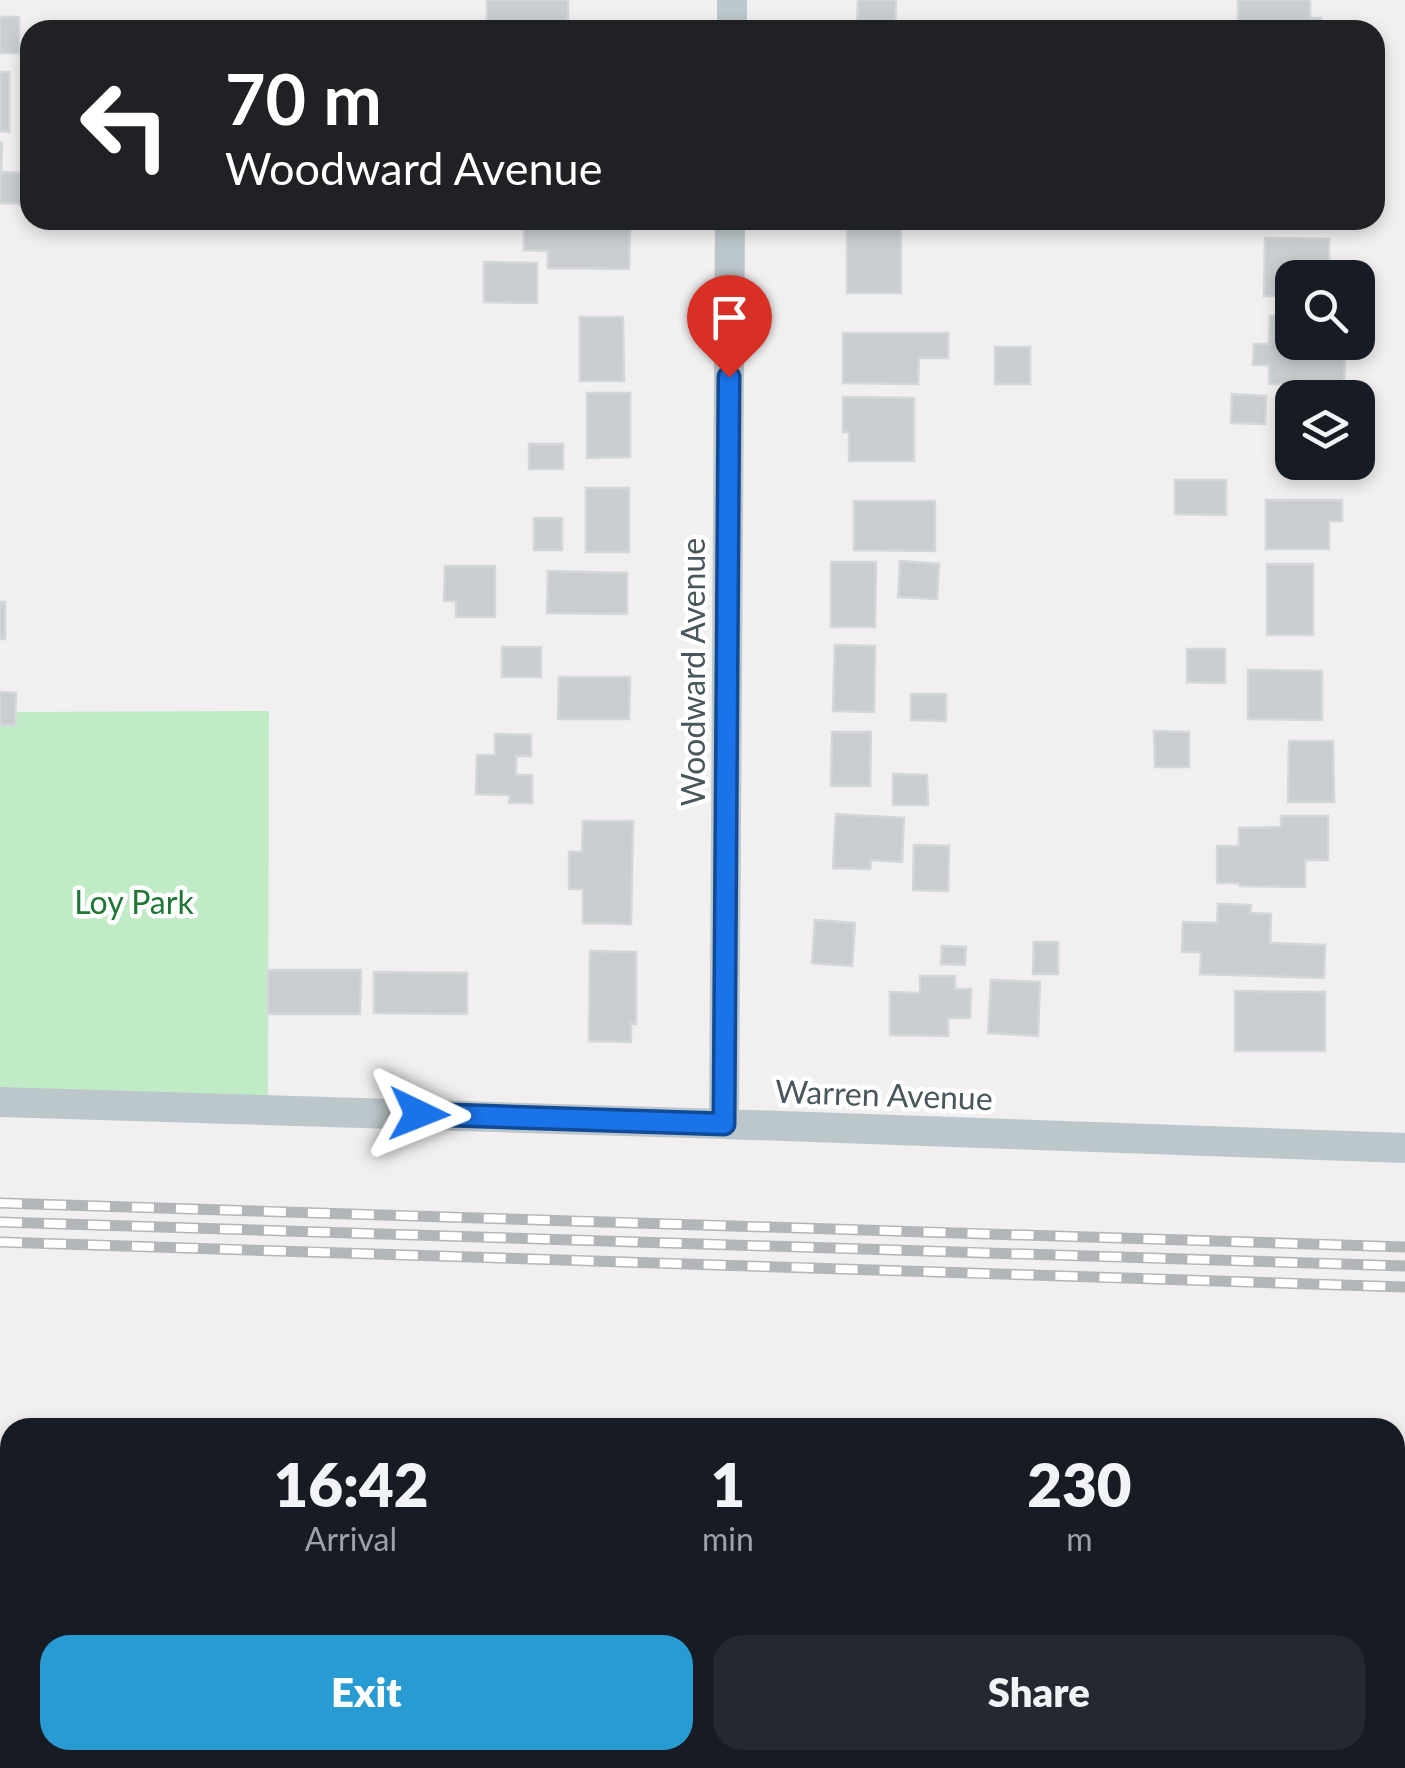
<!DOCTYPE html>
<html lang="en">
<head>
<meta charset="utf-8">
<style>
	:root { --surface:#171b24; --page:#242831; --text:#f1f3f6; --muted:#9ea1a6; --accent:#289cd2 }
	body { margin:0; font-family:Lato,sans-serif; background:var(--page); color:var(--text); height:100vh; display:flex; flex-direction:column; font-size:38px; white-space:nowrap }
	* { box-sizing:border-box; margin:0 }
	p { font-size:32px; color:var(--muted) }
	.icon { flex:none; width:55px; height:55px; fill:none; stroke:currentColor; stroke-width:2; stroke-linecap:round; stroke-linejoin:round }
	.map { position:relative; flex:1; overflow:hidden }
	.side { position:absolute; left:0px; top:1418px; width:1405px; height:352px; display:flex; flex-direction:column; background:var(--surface); border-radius:30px 30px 0 0; box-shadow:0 5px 15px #0003 }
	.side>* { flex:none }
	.banner { position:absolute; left:20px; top:20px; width:1365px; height:210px; border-radius:30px; box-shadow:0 5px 15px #0003; background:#202124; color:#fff; overflow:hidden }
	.tools { position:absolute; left:1275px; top:260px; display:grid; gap:20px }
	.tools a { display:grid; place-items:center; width:100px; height:100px; border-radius:20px; background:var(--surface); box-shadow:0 5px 15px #0003; font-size:50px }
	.pin { position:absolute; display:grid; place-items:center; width:85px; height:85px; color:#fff; margin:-102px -42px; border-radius:50% 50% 50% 0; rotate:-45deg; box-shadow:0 0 10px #0007 }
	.pin .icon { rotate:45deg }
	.me { position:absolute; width:110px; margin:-55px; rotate:92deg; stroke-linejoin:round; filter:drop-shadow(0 0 8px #0008) }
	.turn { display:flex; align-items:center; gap:35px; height:210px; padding:0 40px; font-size:45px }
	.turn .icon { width:130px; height:130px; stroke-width:2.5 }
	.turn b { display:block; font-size:70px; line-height:85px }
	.eta { display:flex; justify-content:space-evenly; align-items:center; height:170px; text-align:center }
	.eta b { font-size:60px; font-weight:800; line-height:70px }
	.action { display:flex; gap:20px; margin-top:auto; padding:20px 40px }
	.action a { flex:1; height:115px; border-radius:30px; background:var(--accent); color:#fff; font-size:40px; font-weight:800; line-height:115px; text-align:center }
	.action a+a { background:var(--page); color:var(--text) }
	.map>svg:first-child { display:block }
	.green { fill:#c1ebc7 }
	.building { fill:#c9cdd0; stroke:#d3d7da; stroke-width:2.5 }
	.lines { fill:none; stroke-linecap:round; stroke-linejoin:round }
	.minor { stroke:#bcc7cb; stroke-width:30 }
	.rail-casing { stroke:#b2b6b9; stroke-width:11 }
	.rail { stroke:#fff; stroke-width:8; stroke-dasharray:22; stroke-linecap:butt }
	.route-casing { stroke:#114b97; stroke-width:25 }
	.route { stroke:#1a73e8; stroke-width:18 }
	.labels { text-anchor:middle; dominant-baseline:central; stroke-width:9; stroke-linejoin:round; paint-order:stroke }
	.street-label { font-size:32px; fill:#48575b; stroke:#fff }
	.park-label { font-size:32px; fill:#1f7635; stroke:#fff }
</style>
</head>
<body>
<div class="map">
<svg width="1405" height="1768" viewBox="0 0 1405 1768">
	<rect width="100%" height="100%" fill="#f1eff0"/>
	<!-- green -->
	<path class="green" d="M269 711 268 1098 0 1089V712Z"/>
	<!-- building -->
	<path class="building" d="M487 0H568V30H487Z
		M858 0H896L895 30H857Z
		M1238 0H1310V18H1321V30H1247V24H1238Z
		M0 17H19V53H0Z
		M0 72H9V132L0 131Z
		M0 143H2L1 172 30 173 29 204 0 203Z
		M524 228 630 229 629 269 548 268V251L524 250Z
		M847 229H901V293H847Z
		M1265 238 1329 239V263H1345V278H1292V296H1264Z
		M484 262 537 263V303L484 302Z
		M1270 316H1292V342H1326V350H1345L1344 385 1269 384V365H1253L1254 344H1269Z
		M580 317H623L624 381H580Z
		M843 333H948V358H919L918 384 843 383Z
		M995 347H1030V384H995Z
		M587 393H630V457L587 458Z
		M1232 394 1266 396 1265 424 1231 423Z
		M843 397 914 398V461H849V432H843Z
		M529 444H563V469H529Z
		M1292 454V462H1338V465H1292Z
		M1175 480H1226V515L1175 514Z
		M586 488H629V552H586Z
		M1266 500H1342V521H1329V549H1266Z
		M854 501H935V551L854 550Z
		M534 518H562V550H534Z
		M900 561 939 564 937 599 898 597Z
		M831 562H876L875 627H831Z
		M1267 564H1313V635H1267Z
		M445 566H495V617H456V601H444Z
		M548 571 627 573V614L547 613Z
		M0 602H5V639H0Z
		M835 645 875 646 874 712 833 711Z
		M502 647H541V677H502Z
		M1187 649H1225V683L1187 682Z
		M1248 670 1322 671V720L1248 719Z
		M559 677H630L629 719H558Z
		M0 692 16 693 15 725H0Z
		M911 694H946V721L911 720Z
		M1154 731 1189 732V767H1155Z
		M832 732H871L870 786H831Z
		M495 734 531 735V756H516V775H532V803H509L510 795 476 794 477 755H495Z
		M1289 741H1333L1334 802H1288Z
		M893 774 927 775 928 805H893Z
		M836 814 904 818 902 862 871 860 870 869 833 868Z
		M1281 816H1328V860H1305V887L1240 886 1239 883H1217V846H1239V828L1281 827Z
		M583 821H633L631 924 583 923V889H569V852H582Z
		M914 845 949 846 948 891 913 890Z
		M1218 904 1251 905 1250 913 1271 914 1270 943 1325 945 1324 978 1200 974 1201 952H1182L1183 922 1217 923Z
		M815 920 855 923 852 966 812 963Z
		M1034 942H1058V974H1033Z
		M942 946 966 947 965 965 941 964Z
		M590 951 636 952V1024L631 1023V1042L589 1041Z
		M268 970H361L360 1014H268Z
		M374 972 467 973V1014L374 1013Z
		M920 976H955V989H971L970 1018H948V1036L890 1035V992L920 993Z
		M991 980 1040 982 1038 1036 988 1033Z
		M1235 991 1325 992V1051H1235Z
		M7 1557H10V1588H7Z
		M1395 1608H1402V1669H1395Z"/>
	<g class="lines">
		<!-- minor -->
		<path class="minor" d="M732 30V0
			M0 1102 724 1124 1405 1148
			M724 1124 730 220
			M0 1759H10
			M220 1760 1405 1766"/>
		<!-- rail casing -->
		<g class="rail-casing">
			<path id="rail" d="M0 1203 1405 1247
				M0 1222 1405 1266
				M0 1242 1405 1287"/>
		</g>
		<!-- rail -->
		<use href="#rail" class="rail"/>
	</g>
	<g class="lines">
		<!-- route casing -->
		<g class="route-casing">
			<path id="route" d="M419 1114 724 1124 729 377"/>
		</g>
		<!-- route -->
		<use href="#route" class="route"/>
	</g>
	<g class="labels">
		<!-- street labels -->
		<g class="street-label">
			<text transform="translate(692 672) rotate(-90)">Woodward Avenue</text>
			<text transform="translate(884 1094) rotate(2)">Warren Avenue</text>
		</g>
		<!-- park labels -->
		<g class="park-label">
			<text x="134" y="901">Loy Park</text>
		</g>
	</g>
</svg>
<div class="tools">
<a><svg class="icon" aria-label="search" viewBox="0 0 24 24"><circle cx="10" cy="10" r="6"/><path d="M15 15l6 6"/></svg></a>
<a><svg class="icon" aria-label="layers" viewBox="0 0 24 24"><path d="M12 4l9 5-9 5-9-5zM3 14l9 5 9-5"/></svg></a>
</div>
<div class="pin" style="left:729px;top:377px;background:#d93025"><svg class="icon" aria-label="arrive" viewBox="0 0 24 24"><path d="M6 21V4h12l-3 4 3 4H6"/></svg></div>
<svg class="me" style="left:419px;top:1114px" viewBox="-20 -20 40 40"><path d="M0-17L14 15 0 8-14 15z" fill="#1a73e8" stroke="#fff" stroke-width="4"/></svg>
<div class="banner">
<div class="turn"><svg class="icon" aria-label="left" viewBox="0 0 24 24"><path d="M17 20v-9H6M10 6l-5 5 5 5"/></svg><div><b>70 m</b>Woodward Avenue</div></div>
</div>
<section class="side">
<div class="eta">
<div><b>16:42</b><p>Arrival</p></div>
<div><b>1</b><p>min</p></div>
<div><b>230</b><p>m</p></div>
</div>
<div class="action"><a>Exit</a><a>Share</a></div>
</section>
</div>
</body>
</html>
